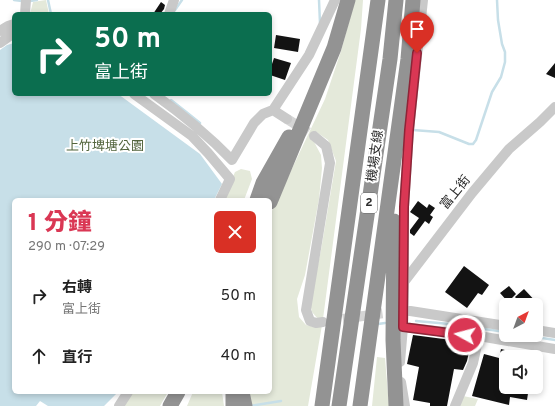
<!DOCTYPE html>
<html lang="zh-TW">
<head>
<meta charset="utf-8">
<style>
	:root { --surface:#fff; --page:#f2f2f2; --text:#222; --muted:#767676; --accent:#da3754 }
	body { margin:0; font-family:Overpass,"Noto Sans TC",sans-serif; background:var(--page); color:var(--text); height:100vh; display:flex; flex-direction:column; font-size:15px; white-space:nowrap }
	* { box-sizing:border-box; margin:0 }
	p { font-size:13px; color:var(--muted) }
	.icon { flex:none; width:22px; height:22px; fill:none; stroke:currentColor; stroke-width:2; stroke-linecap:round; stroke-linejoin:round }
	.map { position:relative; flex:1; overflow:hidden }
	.side { position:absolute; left:12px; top:198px; width:260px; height:196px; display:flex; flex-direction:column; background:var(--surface); border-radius:6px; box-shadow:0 2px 6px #0003 }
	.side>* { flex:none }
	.hud { position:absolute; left:12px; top:12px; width:260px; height:84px; border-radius:6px; box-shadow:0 2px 6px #0003; background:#0b6e4f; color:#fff; overflow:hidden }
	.needle { width:26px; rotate:41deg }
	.buttons { position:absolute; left:499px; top:298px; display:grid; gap:8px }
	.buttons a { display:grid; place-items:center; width:44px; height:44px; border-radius:6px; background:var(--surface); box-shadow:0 2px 6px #0003; font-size:20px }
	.pin { position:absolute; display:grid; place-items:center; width:34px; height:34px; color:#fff; margin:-41px -17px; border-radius:50% 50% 50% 0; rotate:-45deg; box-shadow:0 0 4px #0007 }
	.pin .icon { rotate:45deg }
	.me { position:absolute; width:44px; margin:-22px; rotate:277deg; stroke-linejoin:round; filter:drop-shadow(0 0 3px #0008) }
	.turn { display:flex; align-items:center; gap:14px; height:84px; padding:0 16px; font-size:18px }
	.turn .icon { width:52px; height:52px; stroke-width:2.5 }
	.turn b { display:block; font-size:28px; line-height:34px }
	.round { display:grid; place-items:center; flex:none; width:42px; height:42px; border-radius:6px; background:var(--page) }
	.summary { display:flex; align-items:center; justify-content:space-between; height:68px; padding:0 16px }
	h1 { font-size:24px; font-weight:800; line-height:30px; color:var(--accent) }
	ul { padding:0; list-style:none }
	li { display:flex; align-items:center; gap:12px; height:60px; padding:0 16px }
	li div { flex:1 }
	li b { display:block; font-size:15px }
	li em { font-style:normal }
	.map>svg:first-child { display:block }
	.green { fill:#e4e9da }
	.water { fill:#c7dfe8 }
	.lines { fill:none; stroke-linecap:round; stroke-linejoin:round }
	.stream { stroke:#c7dfe8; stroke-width:2.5 }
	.building { fill:#131313 }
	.minor-tunnel { stroke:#d5d5d5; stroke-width:10; stroke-dasharray:10 5; stroke-linecap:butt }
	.minor { stroke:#c9c9c9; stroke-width:10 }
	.highway { stroke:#939393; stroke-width:15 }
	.route-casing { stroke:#8e2437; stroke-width:10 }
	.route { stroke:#da3754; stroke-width:7 }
	.labels { text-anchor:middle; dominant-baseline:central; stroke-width:4; stroke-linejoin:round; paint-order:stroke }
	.shield { fill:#fff; stroke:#6b6b6b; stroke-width:1 }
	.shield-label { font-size:12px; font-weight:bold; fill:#2c2c2c }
	.park-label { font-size:13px; fill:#53653d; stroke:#fff }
	.street-label { font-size:13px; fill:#2c2c2c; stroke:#fff }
</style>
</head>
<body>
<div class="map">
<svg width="555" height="406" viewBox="0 0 555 406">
	<rect width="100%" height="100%" fill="#fff"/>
	<!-- green -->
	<path class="green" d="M46 0 49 14H30L33 2Z
		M355 0H363L361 29 323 319H318L312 312 310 303 321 250 336 161 328 140 315 131 312 138 321 155 322 168 319 199 305 275 297 299 299 317 306 325 315 327 322 325 308 406H249L247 392H270V215L325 99 341 51Z
		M241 169 250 171 252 179 244 200H223L235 172Z
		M377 357 385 358 389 406H372Z
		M131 392H168L160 406H120Z
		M193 392H222L224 406H187Z
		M463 396 478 399 475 406H459Z"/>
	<!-- water -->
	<path class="water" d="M14 43V94H118L200 154 222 184 214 200H14V392H118L104 406H48L40 401 36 406H0V50L7 45Z"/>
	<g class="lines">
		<!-- stream -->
		<path class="stream" d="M14 0 22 1
			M48 0 51 14
			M319 0 320 23
			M30 1 37 0
			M175 10 182 0
			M171 100 185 111 200 123
			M413 130 439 132 469 144H473L476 140 492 92 501 77 505 62V52L502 44 498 20 497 0
			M416 321 461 325
			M378 324 385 323
			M470 327 506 332
			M523 335 555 340
			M250 406 281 401"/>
	</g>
	<!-- building -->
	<path class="building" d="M161 2 165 5 164 9 160 14H153Z
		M276 35 300 39 298 52 274 48Z
		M274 58 291 63 285 80 270 75V64H272Z
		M555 63V78L546 74Z
		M418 201 427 208 429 204 435 208 430 215 433 217 429 224 425 221 414 236 410 233V230L419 218 410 212Z
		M464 266 489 285 482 295 478 293 467 308 445 292Z
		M509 286 516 294 508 302 500 293Z
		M524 289 539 305H522L515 297Z
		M413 335 459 341V344L470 347 467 361 463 370 454 369 447 406H430V403L413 400 419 367 407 364Z
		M501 349 513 352 514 350 519 351V353L525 355V357H506V387H529L527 400 510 397 509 405 472 396 484 354 499 358Z"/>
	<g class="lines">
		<!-- minor-tunnel -->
		<path class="minor-tunnel" d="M287 119 314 136
			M328 321 398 311"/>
		<!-- minor -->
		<path class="minor" d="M25 14 26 0
			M169 14 174 0
			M0 31 8 26 14 24
			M0 43 14 33
			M134 94 192 136 208 153 230 179 220 200
			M154 94C182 114 208 135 232 160L254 123 263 114 273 110 287 119
			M555 107 540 122 509 149 472 193 404 282 403 327 479 336 555 349
			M273 110 309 55 335 0
			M314 136 326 146 330 163 306 310 310 321 316 323 323 322
			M404 282V207L409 130 423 0
			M404 310 506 326
			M536 330 555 333
			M400 362 403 327
			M401 382 405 406
			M119 406 128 392
			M455 406 473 363 479 336"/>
		<!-- highway -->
		<path class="highway" d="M257 200 263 183 289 137
			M270 202 334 48 348 0
			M394 221 393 340 396 406
			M233 392V406
			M242 392 245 406
			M170 406 178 392
			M322 406 378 0
			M339 406 390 59 396 0
			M360 406 408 59 413 0"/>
	</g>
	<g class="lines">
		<!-- route casing -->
		<g class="route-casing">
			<path id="route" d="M417 53 409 130 404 207 403 327 465 335"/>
		</g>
		<!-- route -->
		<use href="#route" class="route"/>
	</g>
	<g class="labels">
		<!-- shield labels -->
		<rect class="shield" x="361" y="193" width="16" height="20" rx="3"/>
		<g class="shield-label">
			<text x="369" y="203">2</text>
		</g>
		<!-- park labels -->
		<g class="park-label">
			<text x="105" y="147">上竹埤塘公園</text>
		</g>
		<!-- street labels -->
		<g class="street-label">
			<text transform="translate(376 156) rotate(-82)">機場支線</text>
			<text transform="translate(456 193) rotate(-51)">富上街</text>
		</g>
	</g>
</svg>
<div class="buttons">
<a><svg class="needle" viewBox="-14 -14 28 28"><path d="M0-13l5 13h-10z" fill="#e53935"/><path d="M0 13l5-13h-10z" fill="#767676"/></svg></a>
<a><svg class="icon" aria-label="sound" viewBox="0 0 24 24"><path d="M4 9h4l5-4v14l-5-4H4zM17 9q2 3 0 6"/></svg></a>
</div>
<div class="pin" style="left:417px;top:53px;background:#d93025"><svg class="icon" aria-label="arrive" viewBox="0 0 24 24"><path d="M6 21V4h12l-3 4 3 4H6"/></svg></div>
<svg class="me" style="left:465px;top:335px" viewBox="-20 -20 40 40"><circle r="17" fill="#da3754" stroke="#fff" stroke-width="3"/><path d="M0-11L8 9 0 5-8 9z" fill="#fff"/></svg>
<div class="hud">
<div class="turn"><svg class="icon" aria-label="right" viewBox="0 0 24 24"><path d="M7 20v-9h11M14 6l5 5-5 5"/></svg><div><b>50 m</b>富上街</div></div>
</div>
<section class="side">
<div class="summary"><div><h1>1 分鐘</h1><p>290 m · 07:29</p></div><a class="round" style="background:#d93025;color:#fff"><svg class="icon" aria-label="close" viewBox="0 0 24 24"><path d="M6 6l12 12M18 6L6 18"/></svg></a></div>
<ul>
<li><svg class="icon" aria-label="right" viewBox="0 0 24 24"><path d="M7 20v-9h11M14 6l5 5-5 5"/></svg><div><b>右轉</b><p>富上街</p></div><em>50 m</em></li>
<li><svg class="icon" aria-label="ahead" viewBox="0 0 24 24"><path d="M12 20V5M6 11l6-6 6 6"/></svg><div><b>直行</b></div><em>40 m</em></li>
</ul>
</section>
</div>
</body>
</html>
